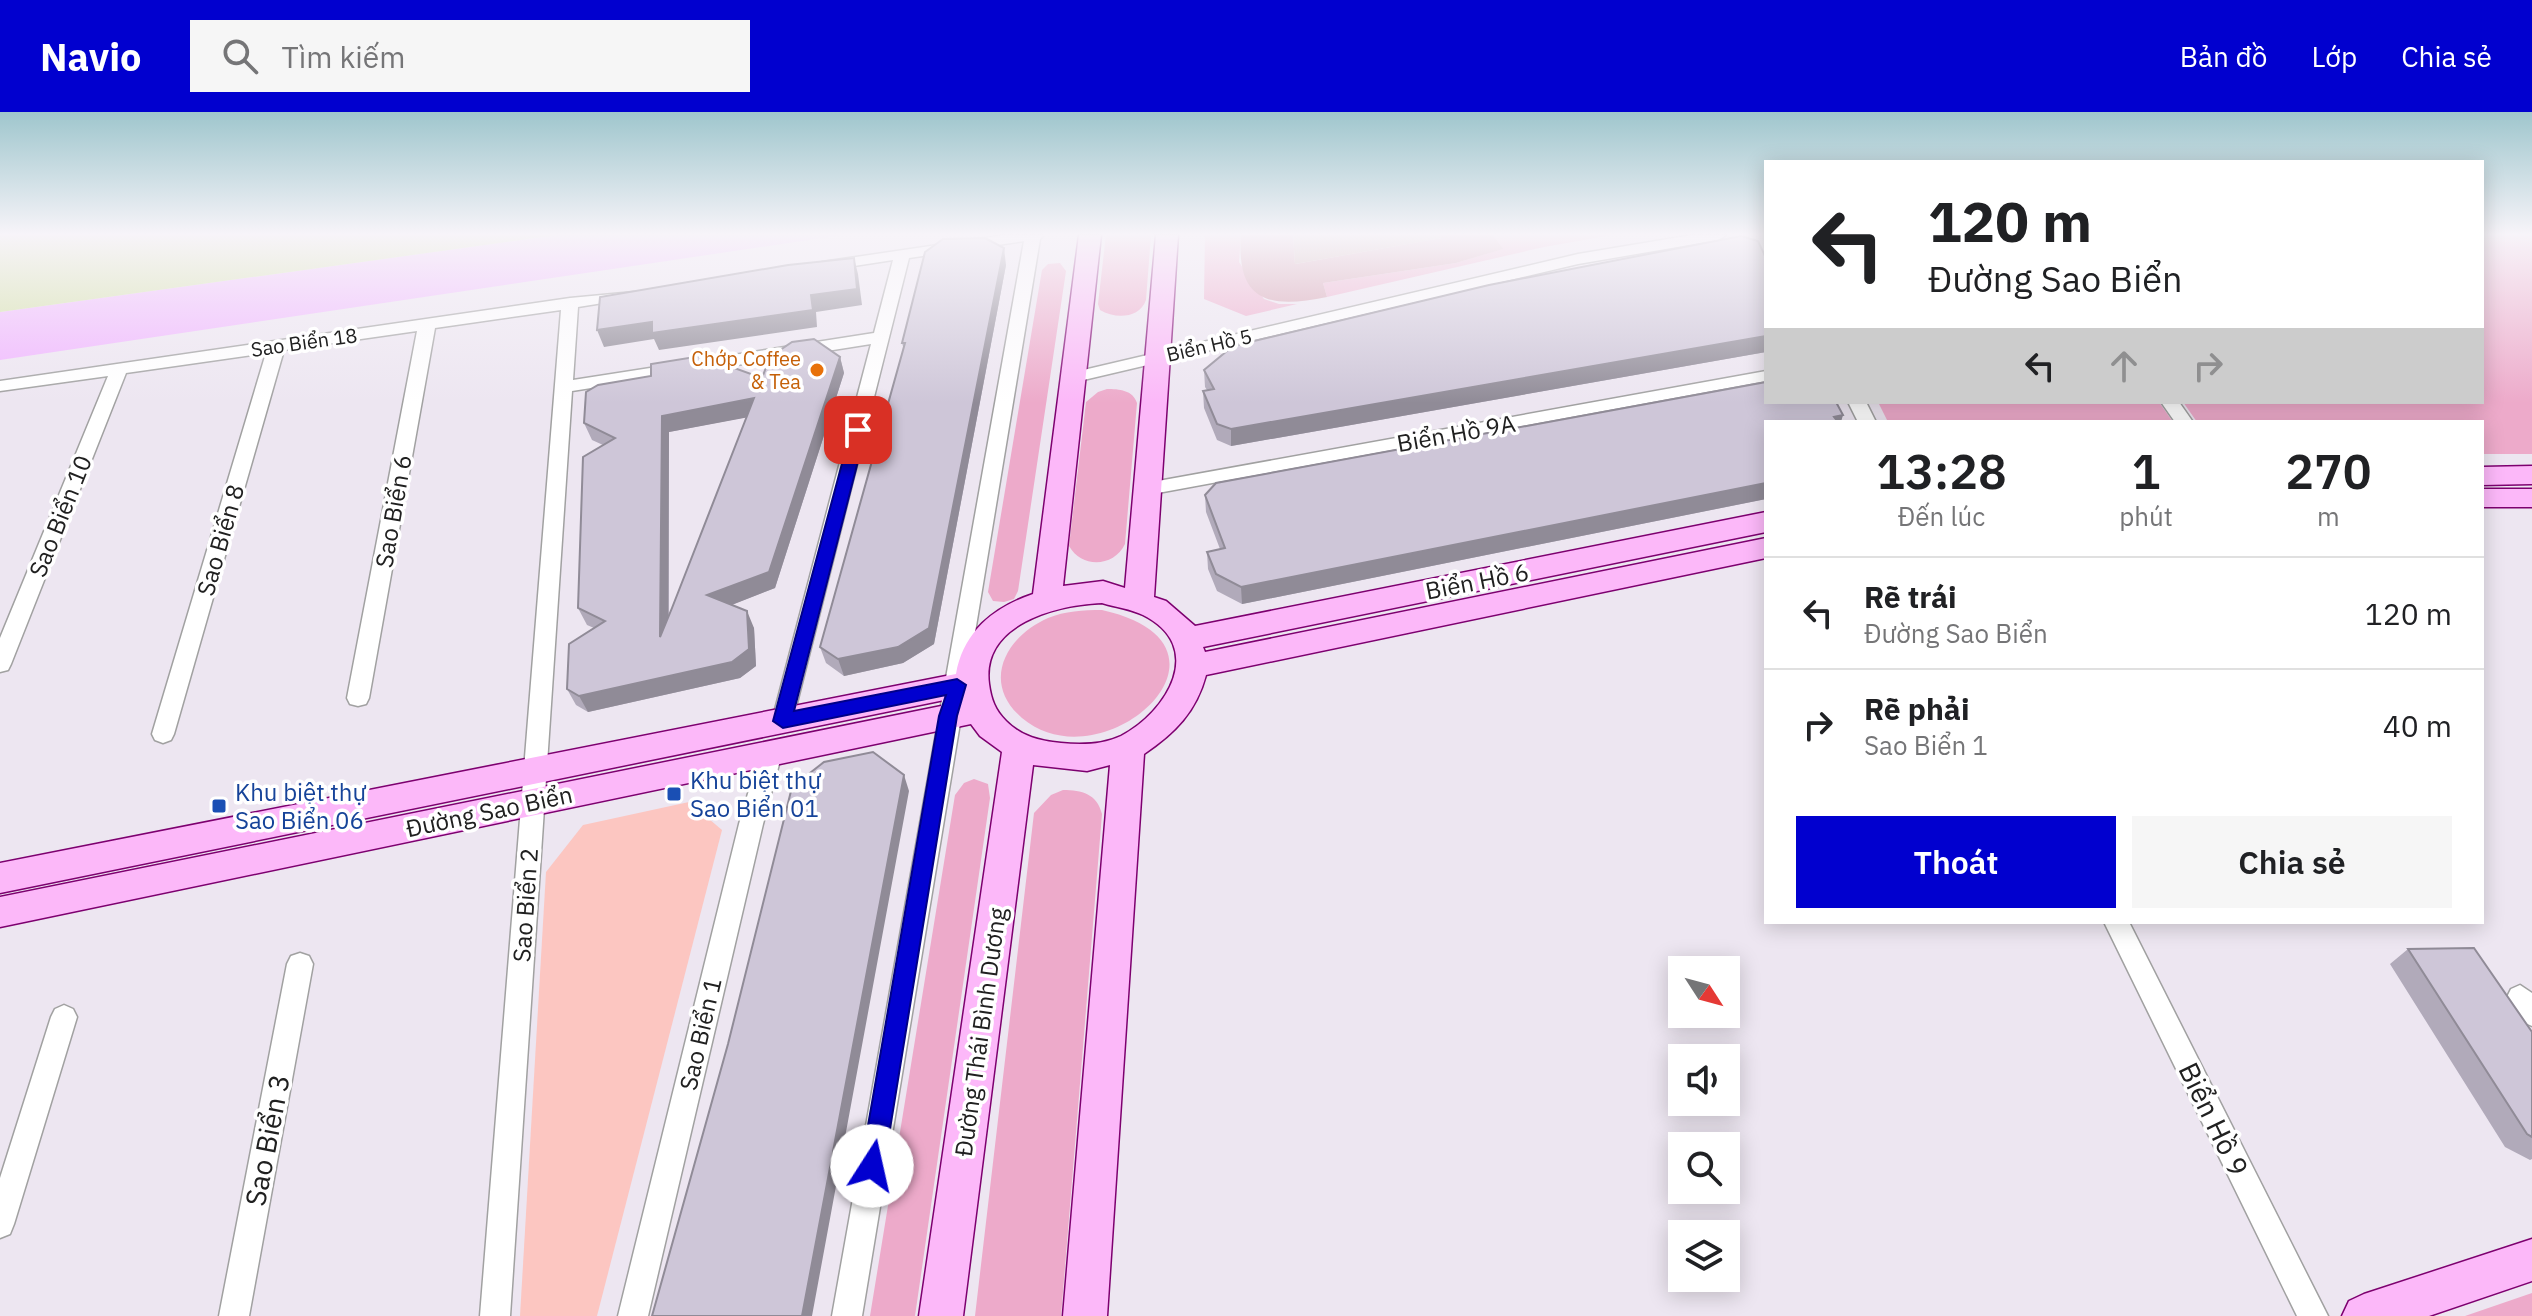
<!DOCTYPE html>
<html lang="vi">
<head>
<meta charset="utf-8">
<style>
	:root { --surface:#fff; --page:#f6f6f6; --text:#202124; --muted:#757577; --line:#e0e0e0; --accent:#0100cf }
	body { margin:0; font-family:"IBM Plex Sans",sans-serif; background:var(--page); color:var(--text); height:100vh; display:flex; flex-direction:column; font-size:30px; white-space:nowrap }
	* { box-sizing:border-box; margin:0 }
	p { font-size:26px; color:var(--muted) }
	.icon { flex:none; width:44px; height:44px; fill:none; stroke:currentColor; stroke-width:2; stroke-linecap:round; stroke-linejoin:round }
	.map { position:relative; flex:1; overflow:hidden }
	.sheet { position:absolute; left:1764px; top:308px; width:720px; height:504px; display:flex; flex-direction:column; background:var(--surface); border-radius:0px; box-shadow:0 4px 20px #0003 }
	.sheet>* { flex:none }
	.top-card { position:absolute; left:1764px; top:48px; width:720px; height:244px; border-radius:0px; box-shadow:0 4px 20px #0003; background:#fff; color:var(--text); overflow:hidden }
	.needle { width:52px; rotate:126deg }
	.tools { position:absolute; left:1668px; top:844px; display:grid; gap:16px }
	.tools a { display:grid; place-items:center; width:72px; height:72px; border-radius:0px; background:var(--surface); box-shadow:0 4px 20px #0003; font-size:40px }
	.pin { position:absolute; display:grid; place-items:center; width:68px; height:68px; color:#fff; margin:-34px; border-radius:16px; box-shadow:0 4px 12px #0006 }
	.me { position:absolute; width:88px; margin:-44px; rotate:10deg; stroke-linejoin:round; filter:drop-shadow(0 0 6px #0008) }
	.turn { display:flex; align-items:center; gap:28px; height:168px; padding:0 32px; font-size:36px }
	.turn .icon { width:104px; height:104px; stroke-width:2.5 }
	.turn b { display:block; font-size:56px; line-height:68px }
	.lanes { display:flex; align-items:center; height:76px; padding:0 32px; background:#0003; justify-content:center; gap:40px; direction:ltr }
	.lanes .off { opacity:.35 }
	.eta { display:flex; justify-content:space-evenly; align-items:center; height:136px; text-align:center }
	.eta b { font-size:48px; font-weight:600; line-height:56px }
	.action { display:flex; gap:16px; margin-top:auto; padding:16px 32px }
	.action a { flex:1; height:92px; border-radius:0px; background:var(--accent); color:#fff; font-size:32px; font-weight:600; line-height:92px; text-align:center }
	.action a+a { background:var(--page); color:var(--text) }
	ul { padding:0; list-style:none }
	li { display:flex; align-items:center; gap:24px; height:112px; padding:0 32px; border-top:2px solid var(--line) }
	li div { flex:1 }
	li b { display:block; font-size:30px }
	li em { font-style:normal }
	header { display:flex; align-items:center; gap:48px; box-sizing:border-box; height:112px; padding:0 40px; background:var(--accent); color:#fff }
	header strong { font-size:38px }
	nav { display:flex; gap:44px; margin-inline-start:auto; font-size:28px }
	.search { width:560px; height:72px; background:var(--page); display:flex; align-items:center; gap:20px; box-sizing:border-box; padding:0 28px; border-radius:0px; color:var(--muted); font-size:30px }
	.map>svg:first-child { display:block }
	.grass { fill:#edaaca }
	.forest { fill:#d299a9 }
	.sand { fill:#f0b5ff }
	.cemetery { fill:#cbaba6 }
	.park { fill:#fcc6c1 }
	.water { fill:#d2e0a4 }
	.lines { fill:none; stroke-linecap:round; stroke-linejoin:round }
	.street-casing { stroke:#a1a1a1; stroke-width:3 }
	.secondary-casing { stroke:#7d006f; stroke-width:3 }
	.street { fill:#fff; fill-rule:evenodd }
	.secondary { fill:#fcb8f9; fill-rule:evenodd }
	.wall { fill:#b1aaba; fill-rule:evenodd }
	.shaded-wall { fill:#908b97 }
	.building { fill:#cec6d8; stroke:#908b97; stroke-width:2; fill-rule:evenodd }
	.route { fill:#0100cf; stroke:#010087; stroke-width:2 }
	.food-dot { fill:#e8710a; stroke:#fff; stroke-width:3 }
	.transit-dot { fill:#1a4fb4; stroke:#fff; stroke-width:3 }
	.labels { text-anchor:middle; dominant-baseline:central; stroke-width:7; stroke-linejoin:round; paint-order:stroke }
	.far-street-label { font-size:20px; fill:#202020; stroke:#fff }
	.far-food-label { font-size:20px; fill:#c56008; stroke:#fff; text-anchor:end }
	.street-label { font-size:24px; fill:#202020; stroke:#fff }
	.transit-label { font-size:24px; fill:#164399; stroke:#fff; text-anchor:start }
	.near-street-label { font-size:28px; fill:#202020; stroke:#fff }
</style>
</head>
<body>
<header>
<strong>Navio</strong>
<div class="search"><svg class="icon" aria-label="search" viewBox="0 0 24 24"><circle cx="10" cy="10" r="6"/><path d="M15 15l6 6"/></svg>Tìm kiếm</div>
<nav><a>Bản đồ</a><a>Lớp</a><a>Chia sẻ</a></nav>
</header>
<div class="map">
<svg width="2532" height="1204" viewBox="0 0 2532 1204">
	<rect width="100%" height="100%" fill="#ede6f1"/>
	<!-- grass -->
	<path class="grass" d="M1106 123H1151L1146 188C1139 207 1115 207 1100 198L1098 192Z
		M1205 123H1241L1239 150 1264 187 1279 192H1297L1246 204 1204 187Z
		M1493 123H1612L1544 135 1327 185 1323 171 1456 151 1502 137Z
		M2482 123H2532V342H2482V310H2197L2183 290H2482Z
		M1060 151 1066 159 1018 479 1014 487 1004 490 993 489 988 480 1042 158 1048 152Z
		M1107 277C1119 277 1133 278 1137 291L1125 432C1114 455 1082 457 1069 434L1086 290 1098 280Z
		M1878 290H2159L2173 310H1888Z
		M1102 498C1259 533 1104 675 1022 606 981 571 1005 525 1048 506 1065 499 1083 498 1102 498Z
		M974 667 988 672 990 686 915 1204H870L955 683 964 671Z
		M1063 678C1082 678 1097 682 1102 702L1061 1204H975L1034 701 1051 683Z
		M2532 1181V1204H2465Z"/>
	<!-- forest -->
	<path class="forest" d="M1241 123H1293L1295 152 1441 126 1440 123H1493L1503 137 1456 151 1323 171 1327 185C1269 197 1236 190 1241 123Z"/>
	<!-- sand -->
	<path class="sand" d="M557 123H842L0 248V200Z"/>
	<!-- cemetery -->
	<path class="cemetery" d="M1293 123H1440L1442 126 1295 152Z"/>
	<!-- park -->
	<path class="park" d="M689 690 722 718 597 1204H520L546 760 583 713Z"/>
	<!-- water -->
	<path class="water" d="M0 123H557L0 200Z"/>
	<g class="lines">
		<!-- street casing -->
		<g class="street-casing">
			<path id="street" d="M1005 123H1044L1040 127 862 1204H832L1024 129 909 146 791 615 783 617 775 615 772 609 871 232 572 279 510 1204H480L561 198 435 216 369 586 366 592 358 594 350 592 347 586 417 219 284 238 174 622 171 628 163 631 155 628 152 622 266 241 126 261 11 552 8 558 0 560V526L108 264 0 279V269L570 186 634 180 636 183 634 186 578 195 573 268 874 221 893 148 828 158 822 156V150Z
				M1692 123H1726L1718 128 1578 152 1075 270 1066 265 1075 260 1578 142Z
				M1766 259V269L1147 383 1137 377 1147 371Z
				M1848 290H1866L1876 310H1858Z
				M2161 290H2179L2193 310H2175Z
				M771 632 779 635 782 641 763 712 648 1204H618L739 712 760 641 763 635Z
				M2104 810H2129L2328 1204H2297Z
				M300 841 309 844 313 852 249 1204H219L287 852 291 844Z
				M2520 873 2532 881V914L2523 910 2507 885 2511 877Z
				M64 893 73 897 77 905 14 1112 10 1122 0 1126V1066L51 905 55 897Z"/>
		</g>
		<!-- secondary casing -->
		<g class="secondary-casing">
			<path id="secondary" d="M1079 123H1101L1063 474 1103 469 1125 476 1156 123H1178L1154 485 1166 489 1195 514 1766 400V420L1203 535 1205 540 1766 426V446L1206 563C1196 600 1175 621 1144 642L1107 1204H1063L1110 653 1087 659 1033 653 963 1204H919L1002 640 980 624 971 612 0 815V785L961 590 959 585 0 781V751L956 562C963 520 994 495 1033 482ZM1102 491C1115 495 1131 497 1143 503 1207 535 1167 600 1121 624 1102 633 1081 633 1061 631 1040 629 1022 625 1006 609 995 598 991 587 989 572 981 512 1056 493 1102 491Z
				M2532 354V372L2482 373V355Z
				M2482 377H2532V395H2482Z
				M2532 1127V1169L2429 1204H2342L2349 1189 2364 1182Z"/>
		</g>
		<!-- street -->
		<use href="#street" class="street"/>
		<!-- secondary -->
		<use href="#secondary" class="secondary"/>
	</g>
	<!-- wall -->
	<path class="wall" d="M1766 146V240L1231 334 1217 328 1204 296 1203 279 1207 278 1205 275 1204 258Z
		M1006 153 934 532 903 551 844 564 826 551 820 535 904 238 902 231Z
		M840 245 844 261 775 476 731 493 754 516 756 554 740 566 588 600 576 593 567 577 594 516 587 513 578 496 603 333 592 328 584 311 762 266ZM747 305 669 504V320Z
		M1766 310V387L1242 492 1217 479 1208 457 1207 440 1220 437 1206 400 1205 383Z
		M2408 837 2532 920V1047L2530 1048 2505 1035 2390 852Z"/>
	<!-- shaded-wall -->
	<path class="shaded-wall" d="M1004 136 1006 153 934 532 903 551 844 564 838 547Z
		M854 146 858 162 862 193 816 200 817 215 659 238 654 227 604 235 597 218 811 183Z
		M1766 224V240L1231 334V317Z
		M840 245 844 261 775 476 714 500 707 483Z
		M754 286 760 303 669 320 668 541 660 525 662 304Z
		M1843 303 1841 310H1832L1834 305Z
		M1766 371V387L1242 492 1241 475Z
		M747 499 754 516 756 554 740 566 588 600 579 584Z
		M904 663 909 679 812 1204H802Z"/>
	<!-- building -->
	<path class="building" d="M1741 124 1758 129 1766 146V224L1231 317 1217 312 1203 279 1214 277 1204 258 1233 234 1489 173Z
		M985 126 1004 136 929 516 898 535 838 547 820 535 905 231H902L925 140 943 127Z
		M854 146 857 177 811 183 813 198 652 221V210L597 218 600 185 788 153Z
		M814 227 840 245 769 460 707 483 747 499 749 537 732 550 579 584 567 577 569 532 605 509 578 496 583 345 615 326 584 311 586 280 598 273 651 264V252L701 244 762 266 770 245 792 230ZM754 286 672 496 660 525 662 304Z
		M1766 270V290H1836L1843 303 1834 305 1838 310H1766V371L1241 475 1216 462 1207 440 1225 436 1205 383 1216 371Z
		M873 640 904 663 802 1204H652L728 932 792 675 824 650Z
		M2474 836 2532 920V1025L2527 1022 2408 837Z"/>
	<!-- sky -->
	<linearGradient id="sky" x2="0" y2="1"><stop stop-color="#9fc6cd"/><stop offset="0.42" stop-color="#f7f4f9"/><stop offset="1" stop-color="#f7f4f9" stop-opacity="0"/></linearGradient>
	<rect width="2532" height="291" fill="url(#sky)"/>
	<!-- route -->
	<path class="route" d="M858 314 866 318 794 599 957 567 966 573 957 604 884 1054 881 1062 872 1065 864 1062 861 1054 939 604 946 583 783 616 773 609 851 318Z"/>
	<!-- markers -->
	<circle class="food-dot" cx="817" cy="258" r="8"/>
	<g class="transit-dot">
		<rect x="666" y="674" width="16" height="16" rx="4"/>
		<rect x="211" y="686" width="16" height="16" rx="4"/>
	</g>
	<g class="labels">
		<!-- far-street labels -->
		<g class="far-street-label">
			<text transform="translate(304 230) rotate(-8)">Sao Biển 18</text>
			<text transform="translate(1209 233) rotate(-13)">Biển Hồ 5</text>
		</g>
		<!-- far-food labels -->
		<g class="far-food-label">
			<text x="801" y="246">Chớp Coffee<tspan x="801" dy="23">&amp; Tea</tspan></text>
		</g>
		<!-- street labels -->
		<g class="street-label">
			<text transform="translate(1456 321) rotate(-10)">Biển Hồ 9A</text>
			<text transform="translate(393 399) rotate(-80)">Sao Biển 6</text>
			<text transform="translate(60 404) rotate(-68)">Sao Biển 10</text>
			<text transform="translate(220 428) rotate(-74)">Sao Biển 8</text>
			<text transform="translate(1477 469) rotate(-11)">Biển Hồ 6</text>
			<text transform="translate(489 699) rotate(-12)">Đường Sao Biển</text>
			<text transform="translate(525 793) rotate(-86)">Sao Biển 2</text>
			<text transform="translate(980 920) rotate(-82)">Đường Thái Bình Dương</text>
			<text transform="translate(700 922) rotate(-77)">Sao Biển 1</text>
		</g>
		<!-- transit labels -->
		<g class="transit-label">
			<text x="690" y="668">Khu biệt thự<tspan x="690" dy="28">Sao Biển 01</tspan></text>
			<text x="235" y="680">Khu biệt thự<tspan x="235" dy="28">Sao Biển 06</tspan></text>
		</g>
		<!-- near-street labels -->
		<g class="near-street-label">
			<text transform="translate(2214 1007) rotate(64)">Biển Hồ 9</text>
			<text transform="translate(267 1028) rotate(-79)">Sao Biển 3</text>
		</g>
	</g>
</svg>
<div class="tools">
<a><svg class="needle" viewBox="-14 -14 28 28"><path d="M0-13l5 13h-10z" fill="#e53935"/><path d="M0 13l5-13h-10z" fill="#757577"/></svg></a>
<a><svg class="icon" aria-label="sound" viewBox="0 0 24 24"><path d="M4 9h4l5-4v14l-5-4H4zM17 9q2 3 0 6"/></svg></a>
<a><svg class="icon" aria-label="search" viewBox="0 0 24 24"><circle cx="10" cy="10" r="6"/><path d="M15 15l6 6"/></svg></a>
<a><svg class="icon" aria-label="layers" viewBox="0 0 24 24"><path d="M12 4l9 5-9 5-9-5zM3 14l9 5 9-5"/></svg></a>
</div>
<div class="pin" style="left:858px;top:318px;background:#d93025"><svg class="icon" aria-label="arrive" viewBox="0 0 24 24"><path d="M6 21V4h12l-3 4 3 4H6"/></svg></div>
<svg class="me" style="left:872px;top:1054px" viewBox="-20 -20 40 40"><circle r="19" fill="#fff"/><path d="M0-13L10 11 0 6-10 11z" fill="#0100cf"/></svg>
<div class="top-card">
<div class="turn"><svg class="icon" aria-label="left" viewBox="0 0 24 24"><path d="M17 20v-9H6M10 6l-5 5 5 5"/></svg><div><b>120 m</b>Đường Sao Biển</div></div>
<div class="lanes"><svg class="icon" aria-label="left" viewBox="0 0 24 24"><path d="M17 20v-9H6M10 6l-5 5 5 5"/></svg><svg class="icon off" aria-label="ahead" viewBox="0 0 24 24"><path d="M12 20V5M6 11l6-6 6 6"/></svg><svg class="icon off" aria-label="right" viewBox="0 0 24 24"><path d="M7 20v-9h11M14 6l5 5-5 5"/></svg></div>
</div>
<section class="sheet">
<div class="eta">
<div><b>13:28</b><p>Đến lúc</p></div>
<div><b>1</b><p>phút</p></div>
<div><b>270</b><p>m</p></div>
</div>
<ul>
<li><svg class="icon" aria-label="left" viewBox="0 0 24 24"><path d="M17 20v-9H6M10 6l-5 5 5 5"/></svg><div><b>Rẽ trái</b><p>Đường Sao Biển</p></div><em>120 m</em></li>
<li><svg class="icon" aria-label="right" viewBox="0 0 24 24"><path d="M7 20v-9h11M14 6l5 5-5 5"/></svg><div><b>Rẽ phải</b><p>Sao Biển 1</p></div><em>40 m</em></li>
</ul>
<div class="action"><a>Thoát</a><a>Chia sẻ</a></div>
</section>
</div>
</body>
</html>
